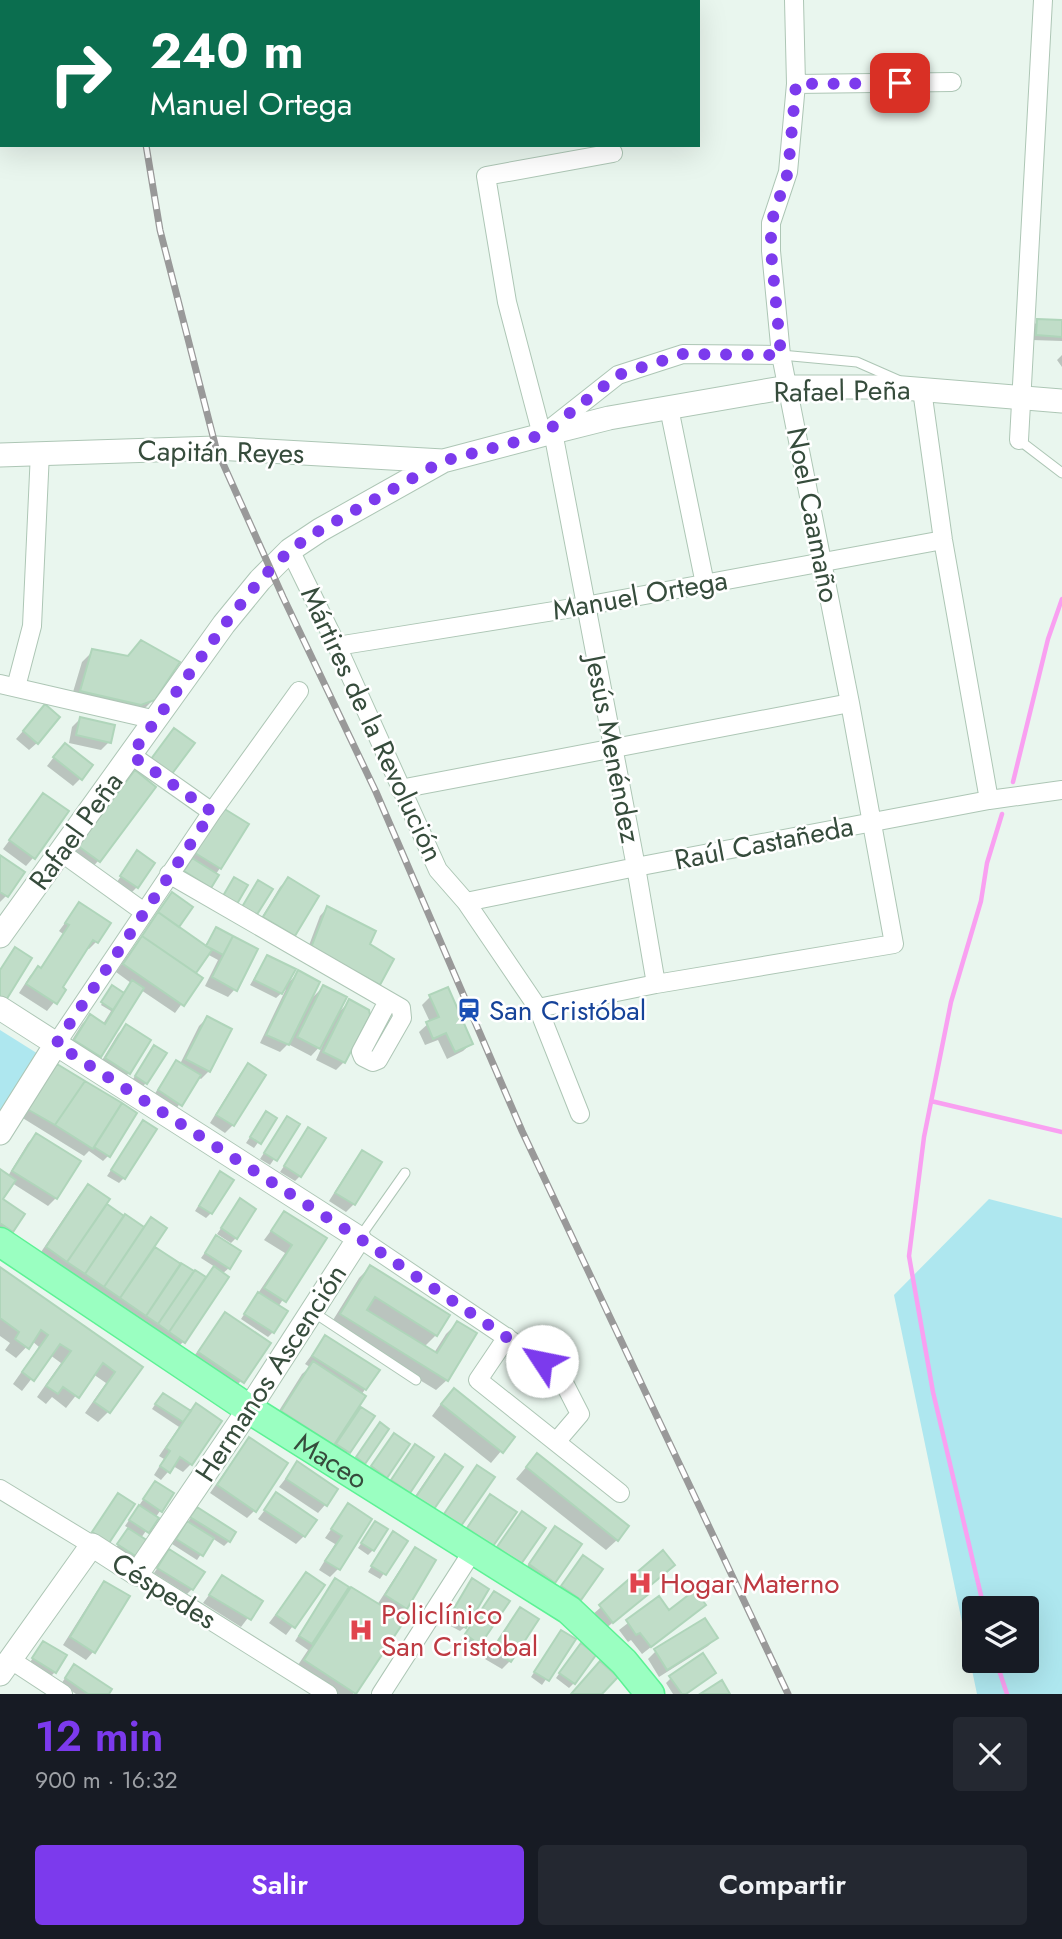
<!DOCTYPE html>
<html lang="es">
<head>
<meta charset="utf-8">
<style>
	:root { --surface:#171b24; --page:#242831; --text:#f1f3f6; --muted:#9ea1a6; --accent:#7c3aed }
	body { margin:0; font-family:Jost,sans-serif; background:var(--page); color:var(--text); height:100vh; display:flex; flex-direction:column; font-size:26px; white-space:nowrap }
	* { box-sizing:border-box; margin:0 }
	p { font-size:23px; color:var(--muted) }
	.icon { flex:none; width:38px; height:38px; fill:none; stroke:currentColor; stroke-width:2; stroke-linecap:round; stroke-linejoin:round }
	.map { position:relative; height:1694px; overflow:hidden }
	.details { display:flex; flex-direction:column; background:var(--surface); flex:1 }
	.details>* { flex:none }
	.guide { position:absolute; left:0px; top:0px; width:700px; height:147px; box-shadow:0 7px 28px #0002; background:#0b6e4f; color:#fff; overflow:hidden }
	.controls { position:absolute; left:962px; top:1596px; display:grid; gap:14px }
	.controls a { display:grid; place-items:center; width:77px; height:77px; border-radius:7px; background:var(--surface); box-shadow:0 7px 28px #0002; font-size:35px }
	.pin { position:absolute; display:grid; place-items:center; width:60px; height:60px; color:#fff; margin:-30px; border-radius:14px; box-shadow:0 4px 10px #0006 }
	.me { position:absolute; width:77px; margin:-38px; rotate:304deg; stroke-linejoin:round; filter:drop-shadow(0 0 5px #0008) }
	.turn { display:flex; align-items:center; gap:24px; height:147px; padding:0 35px; font-size:32px }
	.turn .icon { width:91px; height:91px; stroke-width:2.5 }
	.turn b { display:block; font-size:49px; line-height:60px }
	.round { display:grid; place-items:center; flex:none; width:74px; height:74px; border-radius:7px; background:var(--page) }
	.head { display:flex; align-items:center; justify-content:space-between; height:119px; padding:0 35px }
	h1 { font-size:42px; font-weight:600; line-height:52px; color:var(--accent) }
	.action { display:flex; gap:14px; margin-top:auto; padding:14px 35px }
	.action a { flex:1; height:80px; border-radius:7px; background:var(--accent); color:#fff; font-size:28px; font-weight:600; line-height:80px; text-align:center }
	.action a+a { background:var(--page); color:var(--text) }
	.map>svg:first-child { display:block }
	.green { fill:#aee7ef; fill-rule:evenodd }
	.shadow { fill:#0003 }
	.lines { fill:none; stroke-linecap:round; stroke-linejoin:round }
	.stream { stroke:#f9a0f1; stroke-width:4.5 }
	.building { fill:#c0ddc8; stroke:#afd5ba; stroke-width:2 }
	.service-casing { stroke:#adc6b5; stroke-width:11 }
	.minor-casing { stroke:#adc6b5; stroke-width:20 }
	.tertiary-casing { stroke:#adc6b5; stroke-width:25 }
	.primary-casing { stroke:#5cf294; stroke-width:31 }
	.service { stroke:#fff; stroke-width:9 }
	.minor { stroke:#fff; stroke-width:18 }
	.tertiary { stroke:#fff; stroke-width:23 }
	.primary { stroke:#9affc1; stroke-width:28 }
	.rail-casing { stroke:#999; stroke-width:7 }
	.rail { stroke:#fff; stroke-width:4.5; stroke-dasharray:13; stroke-linecap:butt }
	.route { stroke:#7c3aed; stroke-width:12; stroke-dasharray:0 21.6 }
	.labels { text-anchor:middle; dominant-baseline:central; stroke-width:5; stroke-linejoin:round; paint-order:stroke }
	.street-label { font-size:28px; fill:#364c3c; stroke:#fff }
	.transit-label { font-size:28px; fill:#164399; stroke:#fff; text-anchor:start }
	.health-label { font-size:28px; fill:#be3a42; stroke:#fff; text-anchor:start }
</style>
</head>
<body>
<div class="map">
<svg width="1062" height="1694" viewBox="0 0 1062 1694">
	<rect width="100%" height="100%" fill="#e9f6ee"/>
	<!-- green -->
	<path class="green" d="M0 1030 43 1057 0 1124Z
		M989 1199 1062 1218V1694H977L894 1295ZM975 1608H1027V1661H975Z"/>
	<!-- shadow -->
	<path class="shadow" d="M1038 321 1062 322V341L1032 340 1033 326Z
		M1062 355V367L1057 360Z
		M141 642 154 699 142 711 70 702 82 662 93 651 126 658Z
		M45 706 37 743 29 750 16 739Z
		M80 719 109 742 101 750 69 743 72 727Z
		M57 753 81 778 73 786 47 766Z
		M135 773 98 861 91 869 72 854Z
		M43 795 33 858 26 866 3 849Z
		M216 818 220 868 204 892 180 877Z
		M0 857 6 896 0 902Z
		M133 858 137 887 132 892 117 882Z
		M288 879 317 897 293 935 286 943 257 925 280 887Z
		M172 894 177 928 204 947 216 929 256 950 235 989 228 997 205 986 218 960 207 954 193 974 200 979 175 1013 141 990 100 1056 92 1064 67 1048 82 1024 90 1016 103 1024 111 1011 101 1005 110 989 122 994 131 983 116 972Z
		M79 904 96 942 89 949 86 948 60 988 64 990 47 1011 19 993 30 976 38 968 40 969 63 934 59 931Z
		M327 908 368 945 379 984 371 992 305 956 320 916Z
		M267 957 287 984 298 973 310 1000 323 987 336 1015 350 1001 344 1062 336 1070 316 1060 324 1042 311 1056 288 1044 280 1052 260 1043 286 989 276 998 250 985Z
		M430 997 471 1044 463 1051 447 1059 438 1040 425 1045 419 1032 430 1022 422 1005Z
		M207 1018 209 1071 201 1079 198 1077 176 1109 154 1095 172 1067 177 1062 180 1064 199 1026Z
		M126 1026 129 1073 121 1081 98 1067 118 1034Z
		M154 1047 146 1083 141 1088 131 1082Z
		M248 1066 233 1125 225 1133 210 1123 241 1073Z
		M49 1074 108 1156 103 1161 89 1151 84 1156 21 1117Z
		M266 1113 275 1119 254 1148 246 1143Z
		M287 1118 298 1124 270 1165 260 1159Z
		M143 1122 124 1178 119 1183 107 1176Z
		M309 1129 300 1176 295 1181 280 1172Z
		M36 1135 56 1198 48 1206 12 1183 0 1200 12 1230 4 1238 0 1236V1171L8 1176 28 1143Z
		M363 1152 354 1204 346 1212 329 1201 355 1160Z
		M216 1178 211 1213 206 1218 195 1211Z
		M88 1187 104 1204 142 1228 151 1219 153 1247 181 1266 205 1279 215 1267 201 1258 216 1237 229 1268 222 1274 184 1341 176 1349 39 1255 80 1194Z
		M240 1201 236 1238 231 1243 217 1234Z
		M284 1213 324 1238 278 1307 273 1332 268 1337 241 1319 285 1253 264 1240Z
		M370 1267 436 1335 424 1347 434 1353 446 1334 457 1323 447 1380 436 1390 330 1325 359 1278Z
		M0 1268 140 1367 108 1412 98 1422 85 1413 106 1383 93 1374 66 1408 52 1397 46 1404 37 1397 61 1363 50 1355 22 1391 13 1384 39 1347 32 1341 16 1358 5 1350 10 1343 0 1336Z
		M226 1314 268 1343 234 1390 191 1360Z
		M325 1337 365 1389 337 1437 348 1452 343 1457 332 1449 338 1441 337 1440 322 1455 272 1422 302 1374 310 1367 305 1364Z
		M158 1400 189 1412 196 1406 219 1421 191 1464 183 1472 173 1466 161 1480 154 1475 164 1459 159 1456 179 1427 152 1409Z
		M443 1401 513 1437 491 1463 432 1416Z
		M250 1439 254 1511 247 1518 210 1493 242 1447Z
		M389 1440 386 1476 381 1481 368 1472Z
		M445 1456 433 1508 409 1505 437 1464Z
		M297 1464 325 1505 318 1513 279 1487Z
		M527 1466 617 1540 606 1550 516 1479Z
		M478 1467 492 1477 452 1533 437 1523Z
		M151 1488 172 1494 141 1538 136 1556 131 1561 114 1550 130 1529 125 1526Z
		M276 1495 304 1536 296 1544 258 1519Z
		M491 1496 492 1545 460 1537 483 1504Z
		M348 1505 370 1520 338 1569 330 1577 319 1570 335 1544 325 1538Z
		M197 1509 229 1541 224 1546 212 1538 197 1560 172 1544Z
		M375 1523 373 1550 368 1555 358 1548Z
		M556 1528 554 1582 546 1589 522 1573Z
		M389 1539 406 1541 380 1579 368 1572Z
		M415 1549 406 1607 396 1617 403 1621 353 1694H329L294 1671 308 1650 295 1641 331 1585 338 1603 352 1589 377 1605 408 1557Z
		M169 1551 192 1589 187 1594 154 1573Z
		M663 1553 639 1600 604 1630 592 1615Z
		M583 1557 580 1599 575 1604 558 1592Z
		M306 1574 323 1586 286 1635 269 1623Z
		M222 1578 260 1602 241 1627 203 1603Z
		M472 1581 465 1627 460 1631 445 1623Z
		M105 1583 93 1652 86 1660 63 1645 97 1591Z
		M490 1598 479 1644 474 1649 461 1640Z
		M659 1599 668 1612H696L642 1654 631 1640 628 1642 619 1630Z
		M521 1609 537 1620 510 1661 502 1669 485 1659 513 1617Z
		M557 1637 573 1640 542 1685 531 1677Z
		M716 1638 708 1646 659 1677 648 1659 656 1651Z
		M39 1648 55 1672 50 1677 29 1664Z
		M576 1650 574 1683 569 1688 556 1678Z
		M70 1671 107 1694H76L61 1684Z
		M671 1678 685 1694H673L666 1683Z"/>
	<g class="lines">
		<!-- stream -->
		<path class="stream" d="M1013 782 1048 639 1062 599
			M931 1101 1062 1132
			M984 1608 933 1392 909 1256 924 1137 951 1002 981 901 987 863 1002 814
			M996 1661 1007 1694"/>
	</g>
	<!-- building -->
	<path class="building" d="M1037 319 1062 320V337L1036 335Z
		M141 640 180 662 155 700 141 705 80 691 92 649 128 656Z
		M45 704 60 717 38 744 23 731Z
		M80 717 115 725 111 743 76 735Z
		M174 728 195 743 171 775 151 759Z
		M65 743 93 765 82 780 53 757Z
		M135 770 156 787 100 862 78 846Z
		M43 793 69 811 35 859 9 840Z
		M223 808 249 824 221 869 195 853Z
		M137 850 155 863 138 888 120 876Z
		M0 855 25 872 8 897 0 892Z
		M192 858 219 875 211 888 184 871Z
		M234 877 248 885 237 904 223 896Z
		M288 877 319 896 295 936 263 917Z
		M258 880 273 889 256 916 242 907Z
		M172 892 193 907 179 927 158 912Z
		M79 902 111 923 98 943 93 940 63 987 66 990 57 1004 26 984 38 966 41 968 69 925 65 923Z
		M327 906 376 931 370 944 394 959 380 985 311 948Z
		M158 912 212 950 196 973 142 936Z
		M216 927 233 936 223 955 206 946Z
		M142 936 203 978 184 1006 123 964Z
		M233 936 258 949 237 991 212 977Z
		M15 947 32 958 5 1002 0 999V970Z
		M267 955 296 969 282 994 254 980Z
		M298 970 320 982 289 1045 266 1035Z
		M132 980 144 988 101 1057 74 1040 90 1014 105 1024Z
		M112 985 124 993 113 1010 101 1002Z
		M323 985 347 997 320 1049 297 1037Z
		M448 987 473 1044 455 1052 446 1033 433 1039 426 1022 439 1017 429 995Z
		M349 999 369 1010 370 1015 345 1063 323 1052Z
		M207 1016 232 1029 210 1072 185 1059Z
		M126 1024 151 1040 130 1074 105 1058Z
		M154 1045 167 1053 147 1084 135 1076Z
		M176 1060 201 1075 182 1106 158 1090Z
		M248 1063 266 1075 234 1126 216 1115Z
		M57 1064 85 1081 55 1125 27 1109Z
		M85 1081 122 1103 93 1149 55 1125Z
		M122 1103 137 1113 110 1157 94 1147Z
		M266 1111 277 1118 261 1144 250 1137Z
		M287 1116 300 1124 277 1161 264 1153Z
		M143 1120 157 1129 125 1179 111 1170Z
		M308 1127 326 1138 301 1177 284 1166Z
		M36 1133 81 1161 57 1199 12 1171Z
		M362 1150 382 1162 355 1205 335 1193Z
		M0 1169 16 1180 3 1199 25 1214 13 1232 0 1223Z
		M220 1171 234 1180 212 1214 199 1206Z
		M88 1184 110 1199 67 1262 46 1247Z
		M240 1198 256 1209 237 1239 221 1228Z
		M107 1204 124 1216 85 1274 67 1262Z
		M284 1211 327 1238 286 1302 264 1288 292 1245 271 1231Z
		M125 1214 144 1227 104 1287 85 1274Z
		M151 1217 167 1228 120 1298 104 1287Z
		M216 1235 241 1251 230 1269 205 1253Z
		M155 1247 181 1264 146 1316 120 1298Z
		M181 1263 194 1271 158 1324 146 1316Z
		M370 1265 450 1315 437 1336 375 1297 367 1310 437 1353 457 1321 477 1333 448 1381 340 1314Z
		M214 1266 229 1277 185 1343 169 1332Z
		M0 1267 143 1367 110 1413 94 1402 115 1372 103 1363 79 1398 63 1387 58 1394 46 1386 71 1351 60 1344 34 1381 22 1372 48 1335 41 1330 29 1349 15 1339 19 1332 0 1318Z
		M195 1270 206 1277 169 1332 158 1324Z
		M258 1292 288 1311 274 1333 244 1314Z
		M225 1312 271 1343 244 1383 198 1352Z
		M325 1335 380 1370 366 1390 312 1356Z
		M313 1361 366 1396 334 1445 281 1411Z
		M454 1388 515 1437 503 1453 441 1404Z
		M163 1393 191 1411 183 1422 155 1404Z
		M196 1403 222 1421 192 1465 180 1457 170 1473 160 1466 170 1451 166 1448Z
		M361 1407 375 1416 350 1453 336 1444Z
		M380 1422 389 1429 365 1464 356 1457Z
		M394 1433 410 1444 387 1478 371 1466Z
		M249 1437 288 1463 256 1512 217 1485Z
		M415 1444 434 1457 410 1493 391 1480Z
		M537 1453 629 1526 618 1541 526 1467Z
		M445 1454 463 1467 434 1509 416 1497Z
		M297 1461 338 1489 327 1506 286 1479Z
		M477 1465 495 1477 461 1526 444 1514Z
		M155 1481 174 1493 162 1512 143 1499Z
		M276 1492 317 1520 305 1537 264 1510Z
		M118 1493 135 1504 109 1543 92 1532Z
		M490 1494 517 1512 493 1546 467 1528Z
		M348 1503 372 1519 340 1570 325 1561 342 1536 331 1529Z
		M139 1505 159 1518 149 1533 129 1520Z
		M197 1507 236 1532 230 1542 190 1517Z
		M522 1511 546 1528 521 1564 497 1547Z
		M187 1521 214 1538 203 1556 176 1539Z
		M375 1521 388 1529 374 1551 361 1543Z
		M555 1526 582 1544 555 1583 529 1564Z
		M128 1528 148 1541 137 1557 117 1544Z
		M393 1531 408 1541 386 1575 371 1566Z
		M415 1547 436 1560 407 1609 385 1595Z
		M169 1549 205 1572 193 1590 157 1568Z
		M663 1550 675 1565 646 1589 650 1593 613 1623 599 1605Z
		M583 1555 603 1569 581 1600 561 1586Z
		M306 1572 325 1585 295 1628 276 1615Z
		M222 1575 263 1601 251 1620 209 1595Z
		M335 1578 349 1587 312 1644 299 1636Z
		M472 1578 489 1589 466 1628 449 1617Z
		M104 1581 130 1596 95 1653 70 1637Z
		M351 1587 405 1620 356 1694 304 1660Z
		M695 1590 706 1605 651 1647 640 1633 636 1635 626 1620 659 1596 669 1610Z
		M494 1591 510 1601 480 1645 465 1634Z
		M520 1607 539 1619 511 1662 492 1650Z
		M705 1618 718 1638 667 1670 654 1649Z
		M561 1630 576 1639 549 1681 534 1672Z
		M43 1641 67 1655 56 1673 32 1658Z
		M581 1643 596 1655 575 1684 559 1673Z
		M703 1653 716 1673 686 1694H682L669 1676Z
		M600 1661 618 1677 602 1694H571Z
		M74 1664 112 1689 109 1694H88L65 1678Z
		M722 1680 730 1694H700Z"/>
	<g class="lines">
		<!-- service casing -->
		<g class="service-casing">
			<path id="service" d="M781 355 857 362 898 380
				M1019 440 1062 473
				M360 1237 405 1173
				M313 1312 416 1380"/>
		</g>
		<!-- minor casing -->
		<g class="minor-casing">
			<path id="minor" d="M796 84 952 82
				M613 153 486 176 507 302 542 435 618 375 683 354 781 355
				M922 390 943 540 989 800
				M669 408 705 584
				M553 432 636 867 656 984
				M1019 440 1043 0
				M290 550 337 646 438 870 466 902 538 1008 580 1114
				M337 646 585 606 943 540
				M0 684 156 720
				M16 687 32 626 40 452
				M131 755 212 812
				M400 789 850 703
				M62 853 144 912
				M169 874 401 1008 402 1018 378 1060 373 1062 363 1057 361 1052 388 1001
				M466 902 636 867 989 800 1062 790
				M538 1008 656 984 894 944 850 703 781 355 771 251V223L788 172 796 84 794 0
				M56 1044 212 812 299 691
				M359 1238 559 1373 580 1414 556 1442
				M507 1337 478 1380 620 1493
				M0 1489 92 1545
				M137 1574 328 1694
				M11 1660 63 1694
				M381 1694 474 1549"/>
		</g>
		<!-- tertiary casing -->
		<g class="tertiary-casing">
			<path id="tertiary" d="M0 455 216 448 443 461
				M0 936 224 624 260 580 290 550 320 530 443 461 542 435 609 418 788 387H891L1062 401
				M0 1008 359 1238 249 1409 137 1574 92 1545 0 1674
				M0 1133 56 1044"/>
		</g>
		<!-- primary casing -->
		<g class="primary-casing">
			<g id="primary">
				<path id="s1" d="M0 1242 249 1409 569 1610 624 1662 650 1694"/>
			</g>
		</g>
		<!-- service -->
		<use href="#service" class="service"/>
		<!-- minor -->
		<use href="#minor" class="minor"/>
		<!-- tertiary -->
		<use href="#tertiary" class="tertiary"/>
		<!-- primary -->
		<use href="#primary" class="primary"/>
		<!-- rail casing -->
		<g class="rail-casing">
			<path id="rail" d="M124 0V2
				M146 145 160 230 216 448 283 597 376 792 522 1131 788 1694"/>
		</g>
		<!-- rail -->
		<use href="#rail" class="rail"/>
	</g>
	<g class="lines">
		<!-- route -->
		<path class="route" d="M542 1361 359 1238 56 1044 212 812 131 755 225 624 260 580 290 550 320 530 443 461 542 435 618 375 683 354 781 355 771 251V223L788 172 796 84 900 83"/>
	</g>
	<!-- icons -->
	<defs>
		<g id="station-bare" transform="scale(1.89)"><path d="M-3-6H3Q5-6 5-4V2Q5 4 3 4L4.5 6H3L1.5 4h-3L-3 6H-4.5L-3 4Q-5 4-5 2V-4Q-5-6-3-6ZM-3.5-4v3h7v-3ZM-3.5 1v1.5H-2V1ZM2 1v1.5H3.5V1Z" fill="#1a4fb4" stroke="#fff" stroke-width="2.5" paint-order="stroke"/></g>
		<g id="hospital-bare" transform="scale(1.89)"><path d="M-5-5h3v3.5h4V-5h3V5h-3V1.5h-4V5h-3Z" fill="#e0444e" stroke="#fff" stroke-width="2.5" paint-order="stroke"/></g>
	</defs>
	<g fill-rule="evenodd">
		<use href="#station-bare" x="469" y="1010"/>
		<use href="#hospital-bare" x="640" y="1583"/>
		<use href="#hospital-bare" x="361" y="1630"/>
	</g>
	<g class="labels">
		<!-- street labels -->
		<g class="street-label">
			<text transform="translate(842 391) rotate(-1)">Rafael Peña</text>
			<text transform="translate(221 452) rotate(1)">Capitán Reyes</text>
			<text transform="translate(813 515) rotate(79)">Noel Caamaño</text>
			<text transform="translate(640 595) rotate(-10)">Manuel Ortega</text>
			<text transform="translate(372 724) rotate(65)">Mártires de la Revolución</text>
			<text transform="translate(613 749) rotate(79)">Jesús Menéndez</text>
			<text transform="translate(76 831) rotate(-54)">Rafael Peña</text>
			<text transform="translate(764 843) rotate(-11)">Raúl Castañeda</text>
			<text transform="translate(271 1373) rotate(-57)">Hermanos Ascención</text>
			<text stroke="none"><textPath href="#s1" startOffset="397">Maceo</textPath></text>
			<text transform="translate(164 1591) rotate(32)">Céspedes</text>
		</g>
		<!-- transit labels -->
		<g class="transit-label">
			<text x="489" y="1010">San Cristóbal</text>
		</g>
		<!-- health labels -->
		<g class="health-label">
			<text x="660" y="1583">Hogar Materno</text>
			<text x="381" y="1614">Policlínico<tspan x="381" dy="32">San Cristobal</tspan></text>
		</g>
	</g>
</svg>
<div class="controls">
<a><svg class="icon" aria-label="layers" viewBox="0 0 24 24"><path d="M12 4l9 5-9 5-9-5zM3 14l9 5 9-5"/></svg></a>
</div>
<div class="pin" style="left:900px;top:83px;background:#d93025"><svg class="icon" aria-label="arrive" viewBox="0 0 24 24"><path d="M6 21V4h12l-3 4 3 4H6"/></svg></div>
<svg class="me" style="left:542px;top:1361px" viewBox="-20 -20 40 40"><circle r="19" fill="#fff"/><path d="M0-13L10 11 0 6-10 11z" fill="#7c3aed"/></svg>
<div class="guide">
<div class="turn"><svg class="icon" aria-label="right" viewBox="0 0 24 24"><path d="M7 20v-9h11M14 6l5 5-5 5"/></svg><div><b>240 m</b>Manuel Ortega</div></div>
</div>
</div>
<section class="details">
<div class="head"><div><h1>12 min</h1><p>900 m · 16:32</p></div><a class="round"><svg class="icon" aria-label="close" viewBox="0 0 24 24"><path d="M6 6l12 12M18 6L6 18"/></svg></a></div>
<div class="action"><a>Salir</a><a>Compartir</a></div>
</section>
</body>
</html>
